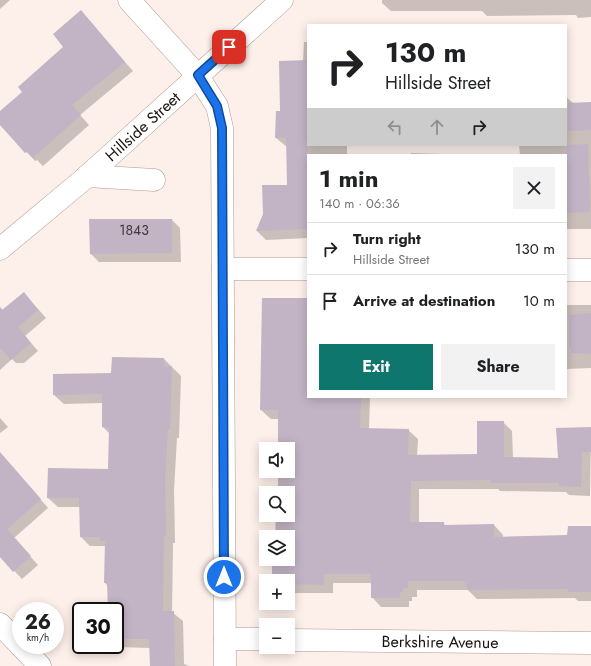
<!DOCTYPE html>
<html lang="en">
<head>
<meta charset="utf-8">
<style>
	:root { --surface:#fff; --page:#f2f2f2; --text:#202124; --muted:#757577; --line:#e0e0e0; --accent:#0f766e }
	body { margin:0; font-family:Jost,sans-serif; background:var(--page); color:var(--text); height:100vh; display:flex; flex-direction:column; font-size:15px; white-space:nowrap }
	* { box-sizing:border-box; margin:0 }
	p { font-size:13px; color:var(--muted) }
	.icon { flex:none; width:22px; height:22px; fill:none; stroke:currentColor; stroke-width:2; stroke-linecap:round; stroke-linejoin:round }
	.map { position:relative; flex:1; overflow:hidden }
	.sheet { position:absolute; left:307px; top:154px; width:260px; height:244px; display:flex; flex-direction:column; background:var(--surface); border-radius:0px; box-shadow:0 2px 10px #0003 }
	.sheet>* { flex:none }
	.hud { position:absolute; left:307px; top:24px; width:260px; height:122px; border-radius:0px; box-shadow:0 2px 10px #0003; background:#fff; color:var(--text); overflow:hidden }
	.controls { position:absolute; left:259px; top:442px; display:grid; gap:8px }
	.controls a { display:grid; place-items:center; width:36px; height:36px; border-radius:0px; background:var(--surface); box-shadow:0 2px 10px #0003; font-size:20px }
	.speed { position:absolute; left:12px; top:602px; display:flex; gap:8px; font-size:20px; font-weight:700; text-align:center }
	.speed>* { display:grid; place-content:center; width:52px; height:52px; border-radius:50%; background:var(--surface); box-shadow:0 2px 10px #0003; line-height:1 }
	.speed small { font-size:10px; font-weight:400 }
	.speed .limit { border:2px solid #111; border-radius:6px; background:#fff; color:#111 }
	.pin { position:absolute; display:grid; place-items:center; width:34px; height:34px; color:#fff; margin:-17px; border-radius:8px; box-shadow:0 2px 6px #0006 }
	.me { position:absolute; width:44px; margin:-22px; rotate:0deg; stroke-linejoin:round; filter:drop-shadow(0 0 3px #0008) }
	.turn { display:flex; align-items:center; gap:14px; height:84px; padding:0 12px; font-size:18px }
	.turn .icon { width:52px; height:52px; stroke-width:2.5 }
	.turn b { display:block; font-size:28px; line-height:34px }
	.lanes { display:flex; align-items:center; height:38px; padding:0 12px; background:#0003; justify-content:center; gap:20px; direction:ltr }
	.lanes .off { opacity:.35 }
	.round { display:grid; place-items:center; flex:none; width:42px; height:42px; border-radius:0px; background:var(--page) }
	.headline { display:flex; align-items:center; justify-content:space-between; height:68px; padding:0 12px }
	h1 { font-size:24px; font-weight:700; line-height:30px }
	.button { display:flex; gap:8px; margin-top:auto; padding:8px 12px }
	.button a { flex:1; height:46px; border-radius:0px; background:var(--accent); color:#fff; font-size:16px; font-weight:700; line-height:46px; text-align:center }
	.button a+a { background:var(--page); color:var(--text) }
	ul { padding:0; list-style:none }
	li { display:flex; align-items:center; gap:12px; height:52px; padding:0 12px; border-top:1px solid var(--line) }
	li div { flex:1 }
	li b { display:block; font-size:15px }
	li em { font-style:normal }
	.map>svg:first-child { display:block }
	.shadow { fill:#0003 }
	.building { fill:#c2b4c5 }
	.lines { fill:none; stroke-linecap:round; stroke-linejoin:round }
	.minor-casing { stroke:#ae9a90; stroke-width:23 }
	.minor { stroke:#fff; stroke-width:22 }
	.route-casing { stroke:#114b97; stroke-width:10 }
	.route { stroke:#1a73e8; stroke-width:7 }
	.labels { text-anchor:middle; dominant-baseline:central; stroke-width:4; stroke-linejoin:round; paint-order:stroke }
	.number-label { font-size:14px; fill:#443b3c }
	.street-label { font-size:16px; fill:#1a130f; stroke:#fff }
</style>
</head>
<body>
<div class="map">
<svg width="591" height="666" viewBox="0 0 591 666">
	<rect width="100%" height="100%" fill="#fdefe9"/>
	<!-- shadow -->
	<path class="shadow" d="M0 0H10L0 9Z
		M382 0H591V17L578 18 576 15 487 16 482 11H391L382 3Z
		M81 12 133 71 80 115 89 125 43 166 37 160 35 161 1 124 23 92 65 47Z
		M304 42H308V145H347V155H308V238L266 240 257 231 288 186 287 147 276 138 281 112 303 61Z
		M566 97 573 103H591V229H566V155H520L519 145H566Z
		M411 153 443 154 444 155H411Z
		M172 220 180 228 181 262H99L90 253Z
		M24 293 46 318 25 336 38 351 24 363H16L12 359 0 370V307L3 310Z
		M308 299V397H370L369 429 408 430 418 439 417 456 478 455 503 422 512 431 513 458 559 459 591 428 590 496 569 495 566 492 500 491 498 489H419V523H443L446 526 494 525 503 535V537L568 536 591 527V601H578L575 598 477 599 468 590H417V597H412V601H409V607H381L372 597V583H333V593H288V581H273V559H288V537H276V515H288V493H277L279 471H288V449H279V419H271L261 410Z
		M566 305H591V368L566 369Z
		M164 359 181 376 179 438H177L174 490 175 543H173L172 612 183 621 184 664 189 666H150V648L118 647 115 644V611H109L108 586 105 583 106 546H90L81 537V507H58L48 498 109 470 110 434 103 427V403L64 404 54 395Z
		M0 418 8 427 0 433Z
		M0 453 48 508 14 538 38 565 22 579 0 556Z"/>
	<!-- building -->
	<path class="building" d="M81 10 125 62 72 105 81 115 33 158 27 152 25 153 0 125V111L22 92 18 87 63 47 53 34Z
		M308 60V229L256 231 263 214 262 185H287L286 138H275L276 111H280L279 61Z
		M591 102V130L568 131V103Z
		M588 144 590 212 566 213V145Z
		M89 219H172V253L90 254Z
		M24 292 38 310 18 327 31 343 11 360 0 348V307L2 310Z
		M262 298H308V397H361L360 428 409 429 408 455 477 454V421H504V457L558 458 556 428 591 427V452H582L581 487 559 486V483H490V480L411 481 410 522H444V525L494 524V537L567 535 568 526H591V592H568V589L467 590 466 583H464V581H408V588H403V593L400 592V598H371V574H324V585L288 584V581H272V559H288V537H275L276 515H288V493H276V486H278V471H288V449H278V410H260Z
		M591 313V354L571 353V347H569V315Z
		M112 357 164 358V366H172L170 429 168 430 165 480 166 535H164L163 611H174L175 666H150L149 639H115V611H108L107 583H104L105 541H100V537H80L79 498H47L48 468 108 469 109 428 102 427V394L53 395V374L111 373Z
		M0 452 41 499 7 529 31 556 13 572 0 557Z"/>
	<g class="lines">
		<!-- minor casing -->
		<g class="minor-casing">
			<g id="minor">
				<path d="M129 0 197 75 217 106 222 128 225 666"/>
				<path d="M87 176 154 180"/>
				<path id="s1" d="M0 249 84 179 282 0"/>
				<path d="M223 269H308"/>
				<path d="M566 270H591"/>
				<path d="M0 624 40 666"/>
				<path d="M225 639H266"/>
				<path id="s2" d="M288 640 591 643"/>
			</g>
		</g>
		<!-- minor -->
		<use href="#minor" class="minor"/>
	</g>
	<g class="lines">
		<!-- route casing -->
		<g class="route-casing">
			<path id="route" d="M224 577 222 128 217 106 198 75 229 47"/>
		</g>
		<!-- route -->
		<use href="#route" class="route"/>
	</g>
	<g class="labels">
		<!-- number labels -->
		<g class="number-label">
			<text x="134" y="230">1843</text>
		</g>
		<!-- street labels -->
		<g class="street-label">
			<text stroke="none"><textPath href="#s1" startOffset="188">Hillside Street</textPath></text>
			<text stroke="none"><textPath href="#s2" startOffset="152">Berkshire Avenue</textPath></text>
		</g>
	</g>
</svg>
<div class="controls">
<a><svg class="icon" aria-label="sound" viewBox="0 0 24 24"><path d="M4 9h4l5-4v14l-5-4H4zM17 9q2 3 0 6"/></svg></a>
<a><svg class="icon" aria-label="search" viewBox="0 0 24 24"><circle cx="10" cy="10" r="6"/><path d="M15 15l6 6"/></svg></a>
<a><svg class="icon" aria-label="layers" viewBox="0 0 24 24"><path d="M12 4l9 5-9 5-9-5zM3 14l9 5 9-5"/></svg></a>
<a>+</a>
<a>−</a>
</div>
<div class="speed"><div>26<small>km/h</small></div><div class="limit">30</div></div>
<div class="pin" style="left:229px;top:47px;background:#d93025"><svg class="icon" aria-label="arrive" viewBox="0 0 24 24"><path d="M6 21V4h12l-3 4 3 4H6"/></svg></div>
<svg class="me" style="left:224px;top:577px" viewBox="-20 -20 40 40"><circle r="17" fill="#1a73e8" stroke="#fff" stroke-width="3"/><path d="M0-11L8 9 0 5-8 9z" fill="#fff"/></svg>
<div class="hud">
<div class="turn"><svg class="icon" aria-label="right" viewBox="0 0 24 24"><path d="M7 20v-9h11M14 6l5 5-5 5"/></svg><div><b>130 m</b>Hillside Street</div></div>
<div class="lanes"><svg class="icon off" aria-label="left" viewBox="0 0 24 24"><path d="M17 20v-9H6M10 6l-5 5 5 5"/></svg><svg class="icon off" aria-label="ahead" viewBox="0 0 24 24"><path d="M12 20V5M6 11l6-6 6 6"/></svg><svg class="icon" aria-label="right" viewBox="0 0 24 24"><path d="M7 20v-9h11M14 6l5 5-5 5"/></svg></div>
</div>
<section class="sheet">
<div class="headline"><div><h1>1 min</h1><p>140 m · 06:36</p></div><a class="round"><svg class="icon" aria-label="close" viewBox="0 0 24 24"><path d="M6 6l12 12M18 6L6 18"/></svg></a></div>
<ul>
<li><svg class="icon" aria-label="right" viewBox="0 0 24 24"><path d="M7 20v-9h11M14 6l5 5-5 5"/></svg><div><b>Turn right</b><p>Hillside Street</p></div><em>130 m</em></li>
<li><svg class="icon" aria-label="arrive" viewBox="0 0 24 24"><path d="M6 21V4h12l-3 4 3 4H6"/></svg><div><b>Arrive at destination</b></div><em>10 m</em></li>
</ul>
<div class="button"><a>Exit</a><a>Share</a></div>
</section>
</div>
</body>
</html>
